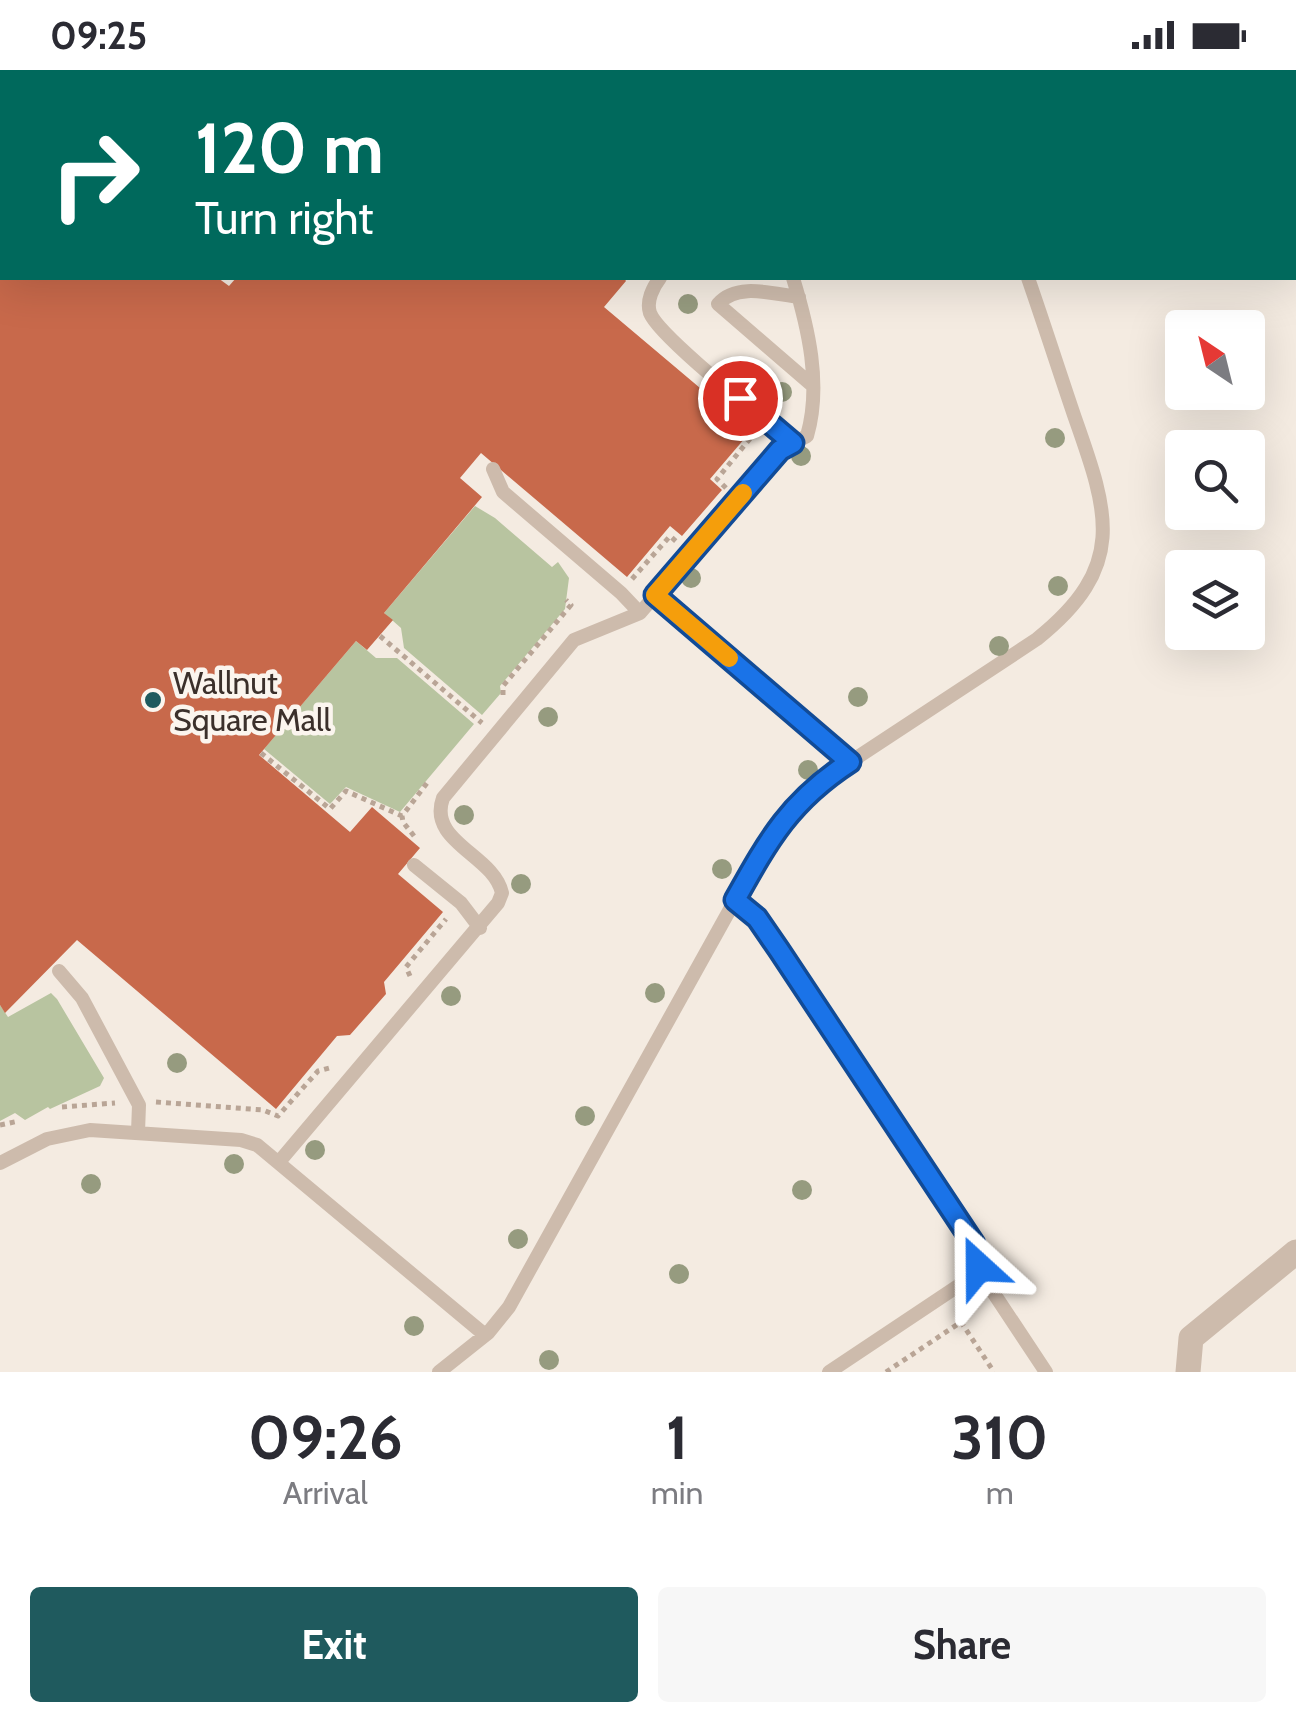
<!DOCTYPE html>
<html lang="en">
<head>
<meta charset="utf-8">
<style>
	:root { --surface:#fff; --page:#f7f7f7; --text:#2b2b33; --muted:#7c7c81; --accent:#1f5a5e }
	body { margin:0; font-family:Cabin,sans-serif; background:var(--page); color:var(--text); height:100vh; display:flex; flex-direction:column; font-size:38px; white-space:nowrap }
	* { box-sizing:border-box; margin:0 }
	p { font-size:32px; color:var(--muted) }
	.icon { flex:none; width:55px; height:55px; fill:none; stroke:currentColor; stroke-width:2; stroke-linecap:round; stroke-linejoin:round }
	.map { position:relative; height:1302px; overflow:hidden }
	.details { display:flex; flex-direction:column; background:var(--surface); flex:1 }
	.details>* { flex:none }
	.hud { position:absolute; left:0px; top:0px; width:1298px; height:210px; box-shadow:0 10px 40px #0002; background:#00695c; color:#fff; overflow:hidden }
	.needle { width:65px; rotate:325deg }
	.tools { position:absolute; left:1165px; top:240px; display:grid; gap:20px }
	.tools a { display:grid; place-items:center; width:100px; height:100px; border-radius:10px; background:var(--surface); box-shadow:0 10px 40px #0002; font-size:50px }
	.pin { position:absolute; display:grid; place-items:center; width:85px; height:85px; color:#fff; margin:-42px; border:5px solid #fff; border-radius:50%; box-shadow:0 2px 10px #0007 }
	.me { position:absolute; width:110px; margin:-55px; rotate:336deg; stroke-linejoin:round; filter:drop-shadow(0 0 8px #0008) }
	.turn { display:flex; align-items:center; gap:35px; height:210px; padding:0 30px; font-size:45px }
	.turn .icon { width:130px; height:130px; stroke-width:2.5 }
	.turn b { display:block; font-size:70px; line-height:85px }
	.eta { display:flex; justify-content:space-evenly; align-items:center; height:170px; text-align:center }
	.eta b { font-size:60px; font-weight:700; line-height:70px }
	.button { display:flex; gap:20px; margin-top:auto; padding:20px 30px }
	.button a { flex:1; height:115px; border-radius:10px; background:var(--accent); color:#fff; font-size:40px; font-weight:700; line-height:115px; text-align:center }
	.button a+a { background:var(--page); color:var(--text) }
	.status { display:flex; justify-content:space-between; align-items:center; height:70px; padding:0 50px; background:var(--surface); direction:ltr }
	.status svg { height:28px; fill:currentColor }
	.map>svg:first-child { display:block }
	.green { fill:#b8c4a0 }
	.building { fill:#c8694b }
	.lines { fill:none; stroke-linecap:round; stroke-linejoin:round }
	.path { stroke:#b9a596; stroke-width:5; stroke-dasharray:5 5; stroke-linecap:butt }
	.lane { stroke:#cdbbac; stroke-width:14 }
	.street { stroke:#cdbbac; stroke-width:25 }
	.tree { fill:#969b7f }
	.route-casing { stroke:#114b97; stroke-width:25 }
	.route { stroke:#1a73e8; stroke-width:18 }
	.slow { stroke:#f59e0b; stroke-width:18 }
	.poi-dot { fill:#1f5a5e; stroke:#fbf5ee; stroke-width:4 }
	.labels { text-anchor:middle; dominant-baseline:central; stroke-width:9; stroke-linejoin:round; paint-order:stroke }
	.poi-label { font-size:32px; fill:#3b302b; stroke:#fbf5ee; text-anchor:start }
</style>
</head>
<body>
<div class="status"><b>09:25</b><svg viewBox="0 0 49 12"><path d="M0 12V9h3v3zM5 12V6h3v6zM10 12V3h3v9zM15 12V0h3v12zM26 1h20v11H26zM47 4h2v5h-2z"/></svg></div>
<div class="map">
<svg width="1296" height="1302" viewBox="0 0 1296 1302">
	<rect width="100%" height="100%" fill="#f4ebe1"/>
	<!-- green -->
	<path class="green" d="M475 436 495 448 552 497 558 492 569 508 565 539 500 616 501 623 482 645 404 578 401 558 384 543Z
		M356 571 376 588H397L474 654 400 742 346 717 330 734 264 679Z
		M51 923 57 929 104 1008 100 1016 50 1039 48 1037 25 1050 15 1043 0 1051V935L8 947Z"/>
	<!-- building -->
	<path class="building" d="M0 208H218L229 216 236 208H624L626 211 604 237 751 361 710 409 722 420 682 466 670 456 627 507 481 383 460 408 482 427 384 543 393 550 367 580 356 571 259 685 350 762 372 737 420 778 398 804 443 842 384 912 386 924 350 965 337 966 276 1039 77 870 5 943 0 935Z"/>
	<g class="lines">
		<!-- path -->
		<path class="path" d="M0 154 2 151
			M726 418 717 409 753 365
			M632 509 670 466 678 473
			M380 566 482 653
			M503 625V616L571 535 566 530
			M261 683 330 739 346 721 402 746
			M414 766 403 752 402 746 427 713
			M410 906 406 897 446 849
			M156 1032 263 1040 278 1046 318 1001 333 997
			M62 1037 115 1033
			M0 1055 19 1051
			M886 1302 961 1252 994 1302"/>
		<!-- lane -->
		<path class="lane" d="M25 0 28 2
			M726 0 727 2
			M957 0 958 2
			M319 2 320 0
			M0 105 2 103
			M660 208C653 217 646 231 650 243 659 267 767 351 793 373
			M799 227C773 224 737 212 718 234L813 316
			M493 399 503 422 621 523 640 543
			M655 525 851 692
			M414 795 461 833 480 858
			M735 830 757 848 974 1174 979 1197 970 1208 829 1302
			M59 901 82 928 139 1035 138 1062
			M279 1092 498 833 502 823C494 785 427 772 443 728L574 570 640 543 780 380 807 366C822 315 808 257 793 208
			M0 1093 47 1069 90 1060 241 1070 257 1075 485 1265
			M977 1198 1046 1302
			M439 1302 488 1263 509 1237 763 780 799 730 832 704 1037 569C1127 497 1109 444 1075 348 1059 301 1044 254 1028 208"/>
		<!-- street -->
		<path class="street" d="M1188 1302 1191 1268 1296 1182"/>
	</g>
	<!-- trees -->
	<g class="tree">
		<circle cx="688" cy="234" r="10"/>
		<circle cx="782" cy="322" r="10"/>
		<circle cx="1055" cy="368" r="10"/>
		<circle cx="801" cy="386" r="10"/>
		<circle cx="691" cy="508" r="10"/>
		<circle cx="1058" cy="516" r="10"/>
		<circle cx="999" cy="576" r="10"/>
		<circle cx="858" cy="627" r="10"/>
		<circle cx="548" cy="647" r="10"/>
		<circle cx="808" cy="700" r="10"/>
		<circle cx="464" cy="745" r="10"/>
		<circle cx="722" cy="799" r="10"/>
		<circle cx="521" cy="814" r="10"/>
		<circle cx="655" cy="923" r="10"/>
		<circle cx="451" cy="926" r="10"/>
		<circle cx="177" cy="993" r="10"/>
		<circle cx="585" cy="1046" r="10"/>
		<circle cx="315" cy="1080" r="10"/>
		<circle cx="234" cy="1094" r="10"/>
		<circle cx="91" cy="1114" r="10"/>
		<circle cx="802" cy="1120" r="10"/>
		<circle cx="518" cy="1169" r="10"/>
		<circle cx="679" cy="1204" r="10"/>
		<circle cx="414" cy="1256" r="10"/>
		<circle cx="549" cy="1290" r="10"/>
	</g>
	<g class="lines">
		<!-- route casing -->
		<g class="route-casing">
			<path id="route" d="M740 328 793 373 780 380 655 525 850 692C790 731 769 769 735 830L757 848 779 880 974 1174 979 1197"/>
		</g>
		<!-- route -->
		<use href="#route" class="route"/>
		<!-- slow -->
		<path class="slow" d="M729 588 655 525 743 423"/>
	</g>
	<!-- markers -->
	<circle class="poi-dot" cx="153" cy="630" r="10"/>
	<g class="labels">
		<!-- poi labels -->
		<g class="poi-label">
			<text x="173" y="612">Wallnut<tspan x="173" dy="37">Square Mall</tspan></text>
		</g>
	</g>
</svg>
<div class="tools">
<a><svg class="needle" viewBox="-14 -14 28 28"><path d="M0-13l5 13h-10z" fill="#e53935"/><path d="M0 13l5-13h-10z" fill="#7c7c81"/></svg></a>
<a><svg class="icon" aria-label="search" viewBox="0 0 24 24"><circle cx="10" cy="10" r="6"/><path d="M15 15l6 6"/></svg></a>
<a><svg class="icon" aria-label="layers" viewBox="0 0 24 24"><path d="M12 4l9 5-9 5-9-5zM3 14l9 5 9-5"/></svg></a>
</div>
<div class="pin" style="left:740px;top:328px;background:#d93025"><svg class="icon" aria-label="arrive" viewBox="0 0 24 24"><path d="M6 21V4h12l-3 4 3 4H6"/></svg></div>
<svg class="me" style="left:979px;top:1197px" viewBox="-20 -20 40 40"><path d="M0-17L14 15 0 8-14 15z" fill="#1a73e8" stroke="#fff" stroke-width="4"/></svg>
<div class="hud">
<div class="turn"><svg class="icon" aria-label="right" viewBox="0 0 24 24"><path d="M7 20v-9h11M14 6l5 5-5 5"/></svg><div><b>120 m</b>Turn right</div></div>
</div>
</div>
<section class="details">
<div class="eta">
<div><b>09:26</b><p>Arrival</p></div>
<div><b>1</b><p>min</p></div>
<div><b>310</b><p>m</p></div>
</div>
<div class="button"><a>Exit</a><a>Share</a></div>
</section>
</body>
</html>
